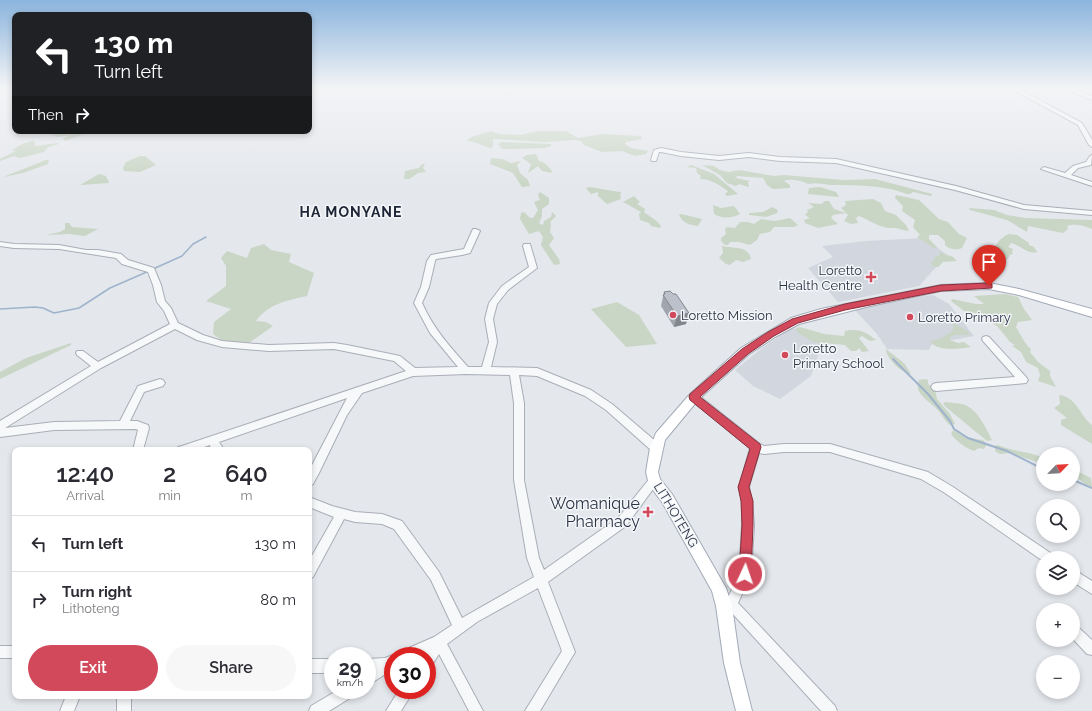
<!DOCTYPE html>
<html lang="en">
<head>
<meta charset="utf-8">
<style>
	:root { --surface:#fff; --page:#f7f7f7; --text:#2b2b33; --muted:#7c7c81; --line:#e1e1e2; --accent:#d1495b }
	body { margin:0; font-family:Raleway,sans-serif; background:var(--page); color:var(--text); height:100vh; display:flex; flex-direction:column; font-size:15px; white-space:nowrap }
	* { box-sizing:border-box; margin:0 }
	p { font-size:13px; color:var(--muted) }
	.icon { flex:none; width:22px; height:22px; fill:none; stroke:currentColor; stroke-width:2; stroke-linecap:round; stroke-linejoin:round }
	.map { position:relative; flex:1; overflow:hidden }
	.details { position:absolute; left:12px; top:447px; width:300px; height:252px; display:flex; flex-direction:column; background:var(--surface); border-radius:8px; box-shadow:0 2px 6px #0003 }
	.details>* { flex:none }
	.guide { position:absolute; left:12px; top:12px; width:300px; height:122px; border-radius:8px; box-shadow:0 2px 6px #0003; background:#202124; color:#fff; overflow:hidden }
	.needle { width:26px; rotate:65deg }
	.buttons { position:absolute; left:1036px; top:447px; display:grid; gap:8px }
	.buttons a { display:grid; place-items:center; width:44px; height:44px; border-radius:50%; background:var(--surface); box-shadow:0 2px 6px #0003; font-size:20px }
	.speed { position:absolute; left:324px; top:647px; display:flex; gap:8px; font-size:20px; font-weight:700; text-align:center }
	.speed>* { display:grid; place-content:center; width:52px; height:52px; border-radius:50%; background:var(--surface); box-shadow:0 2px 6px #0003; line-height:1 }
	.speed small { font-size:10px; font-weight:400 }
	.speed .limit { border:6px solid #d22; background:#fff; color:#111 }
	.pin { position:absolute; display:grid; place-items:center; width:34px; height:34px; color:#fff; margin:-41px -17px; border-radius:50% 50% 50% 0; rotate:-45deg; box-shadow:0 0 4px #0007 }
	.pin .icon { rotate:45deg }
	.me { position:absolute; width:44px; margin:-22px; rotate:3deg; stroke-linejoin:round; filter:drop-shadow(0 0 3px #0008) }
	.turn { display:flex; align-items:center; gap:14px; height:84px; padding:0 16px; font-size:18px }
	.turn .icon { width:52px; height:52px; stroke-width:2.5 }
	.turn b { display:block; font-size:28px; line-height:34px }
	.then { display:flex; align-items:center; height:38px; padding:0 16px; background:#0003; gap:8px; font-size:15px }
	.eta { display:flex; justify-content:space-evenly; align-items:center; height:68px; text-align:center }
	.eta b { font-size:24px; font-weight:600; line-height:28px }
	.action { display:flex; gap:8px; margin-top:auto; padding:8px 16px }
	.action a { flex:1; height:46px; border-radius:24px; background:var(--accent); color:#fff; font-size:16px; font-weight:600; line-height:46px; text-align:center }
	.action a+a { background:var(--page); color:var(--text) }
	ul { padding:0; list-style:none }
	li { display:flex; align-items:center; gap:12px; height:56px; padding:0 16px; border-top:1px solid var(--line) }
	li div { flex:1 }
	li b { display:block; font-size:15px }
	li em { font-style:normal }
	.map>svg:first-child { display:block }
	.built { fill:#d2d6de }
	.green { fill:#c9d6c5 }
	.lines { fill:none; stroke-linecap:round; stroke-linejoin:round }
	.stream-far1 { stroke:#9fb4cc; stroke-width:1.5 }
	.stream { stroke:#9fb4cc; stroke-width:2 }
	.minor-casing { stroke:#a9aeb7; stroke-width:2 }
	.major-casing { stroke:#a3abb8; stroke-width:2 }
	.minor { fill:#f7f8fa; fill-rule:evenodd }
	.major { fill:#fff; fill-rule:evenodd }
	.wall { fill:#a1a5ae }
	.shaded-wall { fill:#83868d }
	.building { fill:#bbc0ca; stroke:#83868d }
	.route { fill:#d1495b; stroke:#882f3b }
	.poi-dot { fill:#d1495b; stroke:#f4f6f9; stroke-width:1.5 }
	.labels { text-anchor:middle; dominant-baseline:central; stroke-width:3; stroke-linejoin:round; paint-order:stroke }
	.poi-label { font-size:13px; fill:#2b3445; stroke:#f4f6f9; text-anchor:start }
	.street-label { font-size:13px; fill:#2b3445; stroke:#f4f6f9 }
	.far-district-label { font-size:14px; font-weight:bold; letter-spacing:1px; fill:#1d2536; stroke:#f4f6f9 }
	.near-poi-label { font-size:16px; fill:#2b3445; stroke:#f4f6f9; text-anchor:end }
</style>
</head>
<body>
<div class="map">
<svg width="1092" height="711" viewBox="0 0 1092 711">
	<rect width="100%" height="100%" fill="#e4e7ec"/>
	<!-- built -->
	<path class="built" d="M925 238 947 255 919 286 838 302 808 268 833 257 822 246 866 241Z
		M933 295 949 304 974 336 932 344 929 350 887 349 877 334 854 309 877 303Z
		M792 328 804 331 822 344 811 376 780 399 753 386 735 370 766 345Z"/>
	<!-- green -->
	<path class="green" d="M59 131H76L77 133 84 134 66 141 62 139 70 135 57 137 50 134Z
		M491 131 500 134 521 135 537 131H566L578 138 602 134 641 136 642 139 626 142 625 144 631 148 648 151 646 154 635 156 622 151 602 152 584 145 581 141 575 140 545 142 493 139V147L490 148C483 146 475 141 467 141L471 137Z
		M32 141 35 142V146L57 143 59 144 48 147 44 152 20 158 14 156 0 161V159L16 151 12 150 22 144Z
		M501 142 551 144V146L544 148 506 149H502L498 144Z
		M536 154 539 161C545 162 548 166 552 171L551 173 542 171 538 166 528 173 531 164 522 158 527 155Z
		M140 156H145L156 165 140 172 124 171 123 168 126 162Z
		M491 158 502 159 511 163 521 161 517 165 520 173 528 180 530 186 522 187 513 173 490 164Z
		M46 160H49L48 164 23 173 3 177Z
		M422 164H425L423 168 426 172 418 173 409 179H404L405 171 419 168Z
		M691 165 714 174 738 194 727 196 725 194 728 191C719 185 711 179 700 179L701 176 697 173 696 168 687 167Z
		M702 165 714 166 720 170 729 172 739 170 774 176 784 175 844 180 875 179 932 194 931 196 913 192 910 194H907C884 185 857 185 833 185 824 185 817 182 808 184 803 181 789 178 784 181L790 185V188L773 189 767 185 763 178 737 176 736 178 750 181 748 182 749 187 739 184 736 186 727 183 720 175Z
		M99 174 106 176 109 183 80 185Z
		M589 187 620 192 622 193 620 194 621 199 607 204 598 196V192L591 194 586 188Z
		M820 187 836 192 839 197 808 194 809 188Z
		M540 192 549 198V204L542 209V216L539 223 543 225 544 221 551 217 552 212 556 216 550 222 551 224 550 232 554 238 549 245 559 259 560 264 554 265 541 245 543 237 539 231 529 234 520 219 521 213 524 212 530 218H533L538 210 534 202 540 200 538 195Z
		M896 195 919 200 939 219 948 222 959 234 967 238 962 248C956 250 950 250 945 245V241L938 235H929V239L937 247 934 248 917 237 920 235 913 227 915 220 902 211 903 206 895 198Z
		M634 196 640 202 637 204 645 209 644 212C650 217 656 219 661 226L660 228 651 226 649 223 640 220 639 214 641 212 623 202Z
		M873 199 881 203 885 211 896 215 906 225 909 231C903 231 900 228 894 228 880 229 872 221 859 216L856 218 858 223 851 224 844 221 848 215 841 208 846 205 845 201Z
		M825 201H829L834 209 846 213 833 215 831 218 838 224 818 228 805 223 804 220 810 218 805 215 808 212 807 210 814 207 808 203 821 204Z
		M713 205 721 208 734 206 740 214C733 218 721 219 714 214Z
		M772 207 778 210 777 213 766 217 749 215V213L763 212Z
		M969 208 994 210 1007 215 1025 218 1092 220V229C1085 226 1075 223 1067 226L1068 229 1063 233 1028 226 1027 232 1007 220 970 210Z
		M681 214 702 219 698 226C689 225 683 223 679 215Z
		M790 218 798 225 794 227H774L770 232 760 234 757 240 750 245 739 242H730L728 245H725L721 241V238L726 234 725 229 727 227 735 228 740 222H748L754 224 761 219 775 221Z
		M65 223H69L72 227 98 229 85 236 69 234 46 235 60 232 65 229Z
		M1009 234 1017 235 1029 243V245L1034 247 1037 252C1028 255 1020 245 1011 243L1008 247 1013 249 1012 252 1013 254 1009 255 1010 256 1000 266 993 265 987 260C993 250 998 238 1009 234Z
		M264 244 271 250 291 254 289 262 314 273 307 296C288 300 268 304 256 321L266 322 273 326 249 343 224 342 213 334 214 322 231 309 206 301 226 286V266L221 258 227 251 247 258 251 248Z
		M722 246C734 249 748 245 751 259L743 262 736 260 730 265 726 264 719 258 723 253Z
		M940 252 953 257 957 261 943 262 938 267H934L930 262H933L936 256H939Z
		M1005 294 1018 297 1024 309 1032 320 1018 322 1016 327C1021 335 1024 343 1031 349L1030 352 1038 362 1050 371V376L1056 387 1038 381 1040 375 1038 368 1026 362 1021 352 1012 346 1015 345 1010 342 998 327 979 314 964 311 951 301 952 299 976 304H984L974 296Z
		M617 302 639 315 657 344 626 347 591 309Z
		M953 323 966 330 971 335H953L950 338V340L958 343 964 342 971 347C960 349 936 352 930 341L942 338 953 330Z
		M800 327 824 334 844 336 845 331C860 328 865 332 876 340L870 341 862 336 859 338 869 351 862 352 859 348 856 351H851L845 345 813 342 797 332 796 328Z
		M71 343V345L0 379V372L26 358Z
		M886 349 904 363 911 374C902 374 886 358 886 349Z
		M924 379 928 380V384L935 389 937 399 950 414 955 424 950 425C944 420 942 415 938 410 930 401 913 394 919 380Z
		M1059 395C1077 397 1080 416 1092 425V444L1061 425V420L1067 418 1054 408 1060 404Z
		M945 402C952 403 959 403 965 405 978 410 986 428 992 440L987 441 947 408 943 404Z
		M953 430 968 438 983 440 987 444 984 449 979 448 974 451C966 448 957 442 951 434Z
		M998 445C1013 452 1029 451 1043 458V464L1010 453 1000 454 996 452 994 446Z
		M1073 469 1091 478 1092 487 1085 484 1073 474Z"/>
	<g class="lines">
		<!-- stream-far1 -->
		<path class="stream-far1" d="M153 269 182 256 193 244 206 237
			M0 309 35 307 43 308 54 313 79 308 110 288 149 271"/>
		<!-- stream -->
		<path class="stream" d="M893 359 928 394 950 421 954 429 968 438 1007 451 1043 469
			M1073 480 1092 488"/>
		<!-- minor casing -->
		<g class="minor-casing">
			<path id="minor" d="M1008 87H1015L1082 123 1092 140V147L1089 145 1078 125Z
				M1061 87H1069L1092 96V100Z
				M661 148 681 152 719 156 749 153 780 157 836 159 956 186 1024 205 1092 211V215L1024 209 955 190 836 163 780 161 749 157 719 160 681 156 661 152H659L656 161H652L651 160 654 150Z
				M1092 155 1091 165 1078 168 1071 175 1092 182V186L1041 169 1044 167 1065 173 1073 166 1086 162 1090 156Z
				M473 229H476L480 231 470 253 462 255 436 259 435 261 429 287 422 303C433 328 450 347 468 367H482L489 342 485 319 489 303 502 286 529 267 523 246 524 244H530L537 268 508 290 497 304 493 319 497 342 491 367 537 368 591 390 612 404 660 445 661 448 660 451 656 452 652 451 606 410 585 396 537 376 519 375 524 403V480L539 558 544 570 618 518 650 478 654 476 658 478 659 481 626 526 548 582 575 652 540 711H525L562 651 538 588 477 622 447 644 483 711H469L439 654 432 665 427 667V656H401L402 651 434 637 452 625 431 580 394 529 382 524 355 522 344 519 313 577 309 579V561L334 517 309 507V497L332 506 355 512 382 514 402 521 439 572 462 618 534 577 527 558 514 480V403L510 375 466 374 413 376 362 393 347 415 319 473 313 484 309 486V471L347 398 219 442 224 450H211L210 445 195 450H177L178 447 182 446 406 371 394 361 334 349 269 351 222 347 197 340 175 329 101 368 5 428 54 422 120 421 138 386 160 379 163 380 165 383 163 386 144 392 130 421H137L148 425 149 428 143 450H133L138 430 136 429 54 430 0 437V421L91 366 77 355 76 353 77 351H83L98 362 170 324 164 311 157 302 153 285 148 272 122 264 116 258 59 249 14 248 0 246V242L14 244 59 245 86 250H98L121 254 128 260 154 268 161 285 165 301 171 308 178 323 203 335 222 341 269 345 334 343 347 345 400 356 415 368 458 367 430 333 414 303 421 287 427 261 431 255 464 249Z
				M986 336 989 337 1026 377 1028 380 1026 383 936 391 933 390 931 387 933 384 936 383 1015 377 983 341 982 339 983 337Z
				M694 393 697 394 760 444 764 446 784 444H830L928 472 953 487 1052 554 1054 558H1043V561L945 493 921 479 830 452H784L764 454 759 453 749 487 752 501 754 525 751 574 738 603 835 706 837 711H821L732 613 722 610 720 606 722 602 727 600 739 574 742 525V501L739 487 750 448 691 400 689 397 691 394Z
				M1073 569 1092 581V594L1073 582Z
				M1073 625 1078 627 1092 640V655L1087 654 1073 639Z
				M0 646H15V658H0Z
				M393 655 394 656H393V669L367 686V659L385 658Z
				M309 659H333V673H309Z
				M338 690H357L355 695 329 711H309L311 706Z
				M399 690H414L401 711H386Z
				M66 696H80L74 711H60Z
				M117 696H131V711H117Z"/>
		</g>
		<!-- major casing -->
		<g class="major-casing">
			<path id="major" d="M989 283 1019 289 1092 309V317L1019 295 989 289 941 291 870 306 799 324 775 337 749 354 698 400 665 440 658 472 660 479 672 494 726 588 732 606 740 663 752 711H736L724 663 716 606 712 591 662 502 649 485 646 472 650 448 656 433 690 394 741 348 791 318 821 309 941 285Z"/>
		</g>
		<!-- minor -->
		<use href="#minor" class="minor"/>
		<!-- major -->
		<use href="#major" class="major"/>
	</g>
	<!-- wall -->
	<path class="wall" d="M664 292 673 294 689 313 686 324 674 327 661 306Z"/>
	<!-- shaded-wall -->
	<path class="shaded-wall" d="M689 313 686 324 674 327 677 316Z"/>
	<!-- building -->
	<path class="building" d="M670 291 673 294H676L689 313 677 316 663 295 665 294 664 292Z"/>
	<!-- sky -->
	<linearGradient id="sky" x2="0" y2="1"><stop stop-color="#8bb4dd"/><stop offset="0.47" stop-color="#f3f4f6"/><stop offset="1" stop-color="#f3f4f6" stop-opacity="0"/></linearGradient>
	<rect width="1092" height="187" fill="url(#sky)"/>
	<!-- route -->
	<path class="route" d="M989 283 992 284V288L941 291 845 310 798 323 774 336 748 354 700 397 760 444 761 447 749 487 753 501V525L751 574 749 578 745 580 741 578 739 574 742 525 741 501 738 487 750 449 690 400 689 397 690 394 742 349 768 332 792 319 845 304 941 285Z"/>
	<!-- markers -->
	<g class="poi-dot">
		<path d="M869 271h4v4h4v4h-4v4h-4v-4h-4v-4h4z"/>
		<circle cx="673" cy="315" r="4"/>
		<circle cx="910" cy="317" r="4"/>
		<circle cx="785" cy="355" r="4"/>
		<path d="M646 506h4v4h4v4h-4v4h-4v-4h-4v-4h4z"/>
	</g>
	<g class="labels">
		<!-- poi labels -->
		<g class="poi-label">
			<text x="862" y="270" text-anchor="end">Loretto<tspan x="862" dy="15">Health Centre</tspan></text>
			<text x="681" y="315">Loretto Mission</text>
			<text x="918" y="317">Loretto Primary</text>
			<text x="793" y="348">Loretto<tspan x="793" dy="15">Primary School</tspan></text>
		</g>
		<!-- street labels -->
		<g class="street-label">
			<text transform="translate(676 515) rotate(59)">LITHOTENG</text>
		</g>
		<!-- far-district labels -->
		<g class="far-district-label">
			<text x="351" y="212">HA MONYANE</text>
		</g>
		<!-- near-poi labels -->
		<g class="near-poi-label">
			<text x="640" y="503">Womanique<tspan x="640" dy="18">Pharmacy</tspan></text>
		</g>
	</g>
</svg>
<div class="buttons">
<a><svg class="needle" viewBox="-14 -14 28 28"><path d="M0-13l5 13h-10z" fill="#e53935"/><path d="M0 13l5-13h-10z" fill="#7c7c81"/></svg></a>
<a><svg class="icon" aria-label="search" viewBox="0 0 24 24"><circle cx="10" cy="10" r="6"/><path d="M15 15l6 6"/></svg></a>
<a><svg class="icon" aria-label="layers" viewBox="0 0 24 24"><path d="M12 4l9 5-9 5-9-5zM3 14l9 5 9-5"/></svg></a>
<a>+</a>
<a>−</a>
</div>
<div class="speed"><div>29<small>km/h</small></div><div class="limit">30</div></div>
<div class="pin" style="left:989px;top:286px;background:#d93025"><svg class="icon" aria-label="arrive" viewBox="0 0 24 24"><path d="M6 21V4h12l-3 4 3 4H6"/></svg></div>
<svg class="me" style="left:745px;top:574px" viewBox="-20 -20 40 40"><circle r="17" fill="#d1495b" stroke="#fff" stroke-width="3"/><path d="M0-11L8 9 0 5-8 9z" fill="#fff"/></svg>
<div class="guide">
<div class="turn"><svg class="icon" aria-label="left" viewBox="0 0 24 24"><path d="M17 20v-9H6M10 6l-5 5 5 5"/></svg><div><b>130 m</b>Turn left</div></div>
<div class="then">Then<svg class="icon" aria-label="right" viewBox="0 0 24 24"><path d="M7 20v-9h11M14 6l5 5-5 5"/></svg></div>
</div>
<section class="details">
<div class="eta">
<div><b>12:40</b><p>Arrival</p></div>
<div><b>2</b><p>min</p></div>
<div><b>640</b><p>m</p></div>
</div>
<ul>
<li><svg class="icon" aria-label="left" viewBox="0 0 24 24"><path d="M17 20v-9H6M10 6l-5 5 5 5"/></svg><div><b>Turn left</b></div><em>130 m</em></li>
<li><svg class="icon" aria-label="right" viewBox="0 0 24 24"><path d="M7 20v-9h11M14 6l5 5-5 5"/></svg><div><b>Turn right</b><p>Lithoteng</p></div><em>80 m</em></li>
</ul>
<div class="action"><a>Exit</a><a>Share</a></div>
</section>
</div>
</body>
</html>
